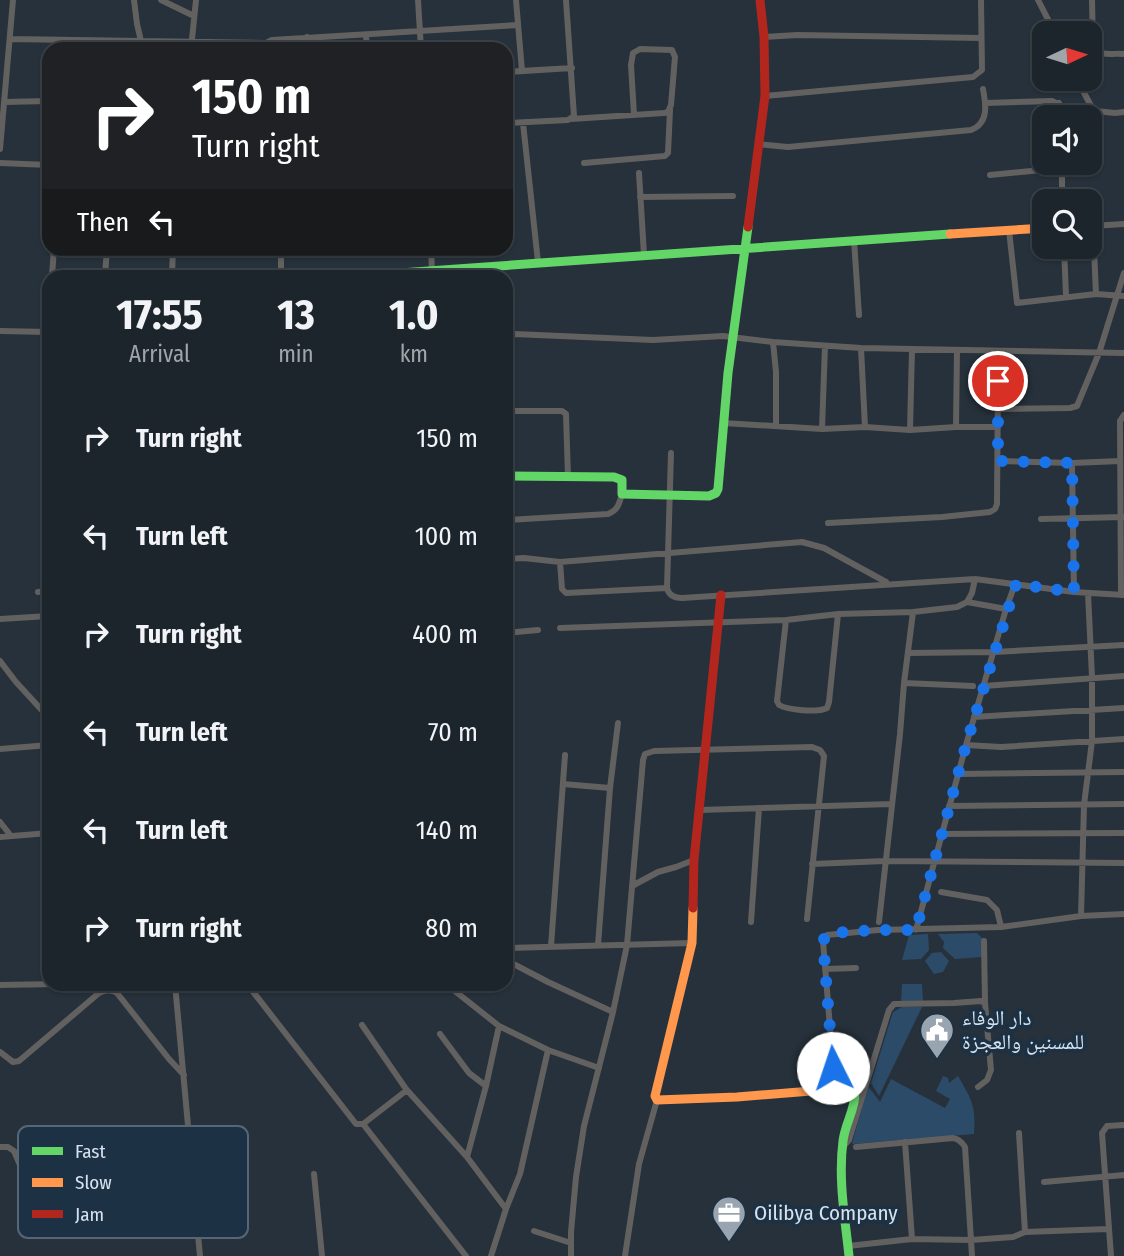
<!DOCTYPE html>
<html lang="en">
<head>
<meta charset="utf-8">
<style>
	:root { --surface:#1c252c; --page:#252d34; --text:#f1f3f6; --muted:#a0a5a9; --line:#3a4248 }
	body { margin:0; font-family:"Fira Sans Condensed","Noto Naskh Arabic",sans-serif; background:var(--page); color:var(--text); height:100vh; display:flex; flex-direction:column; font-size:26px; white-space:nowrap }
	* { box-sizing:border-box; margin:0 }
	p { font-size:23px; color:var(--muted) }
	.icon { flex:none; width:38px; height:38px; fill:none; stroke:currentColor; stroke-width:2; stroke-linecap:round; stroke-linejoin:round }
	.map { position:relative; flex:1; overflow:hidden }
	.side { position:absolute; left:42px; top:270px; width:471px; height:721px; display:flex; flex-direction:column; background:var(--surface); border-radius:21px; box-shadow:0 2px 5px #0004,0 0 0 2px var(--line) }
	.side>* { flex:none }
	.guide { position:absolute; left:42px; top:42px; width:471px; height:214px; border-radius:21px; box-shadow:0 2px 5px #0004,0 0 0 2px var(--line); background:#202124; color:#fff; overflow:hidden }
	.needle { width:46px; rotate:86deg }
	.controls { position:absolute; left:1032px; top:21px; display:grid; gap:14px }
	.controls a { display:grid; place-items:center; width:70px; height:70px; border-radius:14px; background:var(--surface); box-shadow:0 2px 5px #0004,0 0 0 2px var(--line); font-size:35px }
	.pin { position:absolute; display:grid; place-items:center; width:60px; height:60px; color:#fff; margin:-30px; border:4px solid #fff; border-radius:50%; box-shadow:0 2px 7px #0007 }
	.me { position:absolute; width:77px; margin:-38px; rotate:356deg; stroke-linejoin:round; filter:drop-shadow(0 0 5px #0008) }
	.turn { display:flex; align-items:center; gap:24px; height:147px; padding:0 35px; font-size:32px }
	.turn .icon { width:91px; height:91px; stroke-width:2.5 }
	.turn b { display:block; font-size:49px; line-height:60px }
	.then { display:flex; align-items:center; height:66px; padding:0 35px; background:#0003; gap:14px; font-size:26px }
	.eta { display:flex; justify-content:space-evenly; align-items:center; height:119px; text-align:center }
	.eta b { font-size:42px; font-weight:700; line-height:49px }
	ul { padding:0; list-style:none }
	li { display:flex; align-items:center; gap:21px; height:98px; padding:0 35px }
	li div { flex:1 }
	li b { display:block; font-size:26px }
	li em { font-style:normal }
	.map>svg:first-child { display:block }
	.green { fill:#2c4b68 }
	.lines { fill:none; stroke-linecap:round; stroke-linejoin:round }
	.street { stroke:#626160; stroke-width:6 }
	.fast { stroke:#63d668; stroke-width:9 }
	.slow { stroke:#ff974d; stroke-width:9 }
	.jam { stroke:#b3261e; stroke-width:9 }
	.route { stroke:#1a73e8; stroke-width:12; stroke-dasharray:0 21.6 }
	.labels { text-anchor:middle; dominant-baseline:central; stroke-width:7; stroke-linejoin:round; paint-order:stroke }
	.poi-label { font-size:21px; fill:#d6e2ef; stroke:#1d3144; text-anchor:start }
	.key { fill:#1d3144; stroke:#546677; stroke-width:2 }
	.key-label { font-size:19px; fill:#d6e2ef }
</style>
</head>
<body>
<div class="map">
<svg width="1124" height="1256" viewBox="0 0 1124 1256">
	<rect width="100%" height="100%" fill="#26313b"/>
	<!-- green -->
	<path class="green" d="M977 933 982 938V957L955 959 943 948 944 942 938 934Z
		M928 934 929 950 921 959 902 960 909 935Z
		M941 952 949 961 943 972 934 974 925 961 932 953Z
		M902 984H922L923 1002 901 1003Z
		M902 1007H922L879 1096 871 1083 893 1012Z
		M943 1076 948 1078 949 1083 958 1076C972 1100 976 1106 974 1134L852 1144 868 1086 880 1102 891 1079 945 1108 950 1099 936 1091Z"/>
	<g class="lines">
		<!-- street -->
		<path class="street" d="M134 0 137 24 141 41 266 43
			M161 0 194 16
			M418 0 421 49
			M516 0 522 71
			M1038 0 1055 33
			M1092 0 1093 46C1098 57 1113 53 1124 54
			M366 35 367 49
			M307 37 308 49
			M764 37 797 35 981 38
			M10 39 141 41
			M191 49 196 0
			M263 49 266 43 272 40 518 25
			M506 72 572 68
			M1077 79 1090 104 1095 111 1115 113 1124 112
			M765 96 973 77 982 70 981 0
			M4 102 49 101
			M986 103 1052 101 1058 104 1059 103 1061 117
			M571 119 664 113 668 112 671 105 675 57 672 50 640 49 633 53 631 65 634 115
			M506 123 568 120 574 116 566 0
			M523 123 538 262
			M758 144 788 147 971 130C989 123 986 105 983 89
			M0 149 13 0
			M0 163 49 165
			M584 163 665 156 668 153 670 110
			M1062 163V201
			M639 173 644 255
			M990 175 1062 168
			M640 197 733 196
			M1092 226 1124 224
			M1093 226 1096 294
			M1009 230 1017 303 1096 294 1124 296
			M854 240 859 315
			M1064 247 1066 296
			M281 248V276
			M431 248 432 271
			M52 276 54 248
			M105 276 107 248
			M172 276 173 248
			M0 331 49 332
			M47 332 49 307
			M506 342 507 338 514 334 653 340 723 336 773 342 861 348 1124 353
			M773 342 776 372V426
			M506 346 508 411 506 419
			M861 348 865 427
			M999 409 1070 408 1077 406 1099 353 1124 273
			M508 411H562L566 414 568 477
			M723 423 822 429 865 427 910 430 956 427H998
			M956 427 957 350
			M822 429 825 346
			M910 430 912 349
			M671 453 667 588C669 596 675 598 682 598L975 579 1074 592 1124 595
			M998 461 1072 463 1120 461
			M1072 463 1074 592
			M506 468 509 558
			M1041 519 1123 517
			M508 520 608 514C618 510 619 504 622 494
			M828 523 942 517 990 512 995 509 997 504 998 381
			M506 559 524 558 560 562 802 542 824 548 886 582
			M560 562 562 589 566 593 667 588
			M38 592 49 591
			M1121 595 1120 421 1124 415
			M967 602 1006 609
			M0 619 49 616
			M786 620 777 701 779 705C788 710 817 713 827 708L829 702 838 614
			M560 628 786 620 838 614 913 612 957 607 967 602 972 593 975 579
			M506 633 538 630
			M908 653 994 652 1124 645
			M0 661 16 682 49 718
			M904 683 973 686
			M984 686 1124 676
			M974 717 1124 708
			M966 745 1001 747 1124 739
			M0 749 49 745
			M958 774 1124 772
			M563 784 610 788
			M949 806 1124 804
			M700 810 891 804
			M0 822 11 836
			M941 834 1124 833
			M0 837 49 833
			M812 864 885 861 1124 863
			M632 886 658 872 676 867 694 860
			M941 892 987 900 997 910 1001 927
			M1081 916 1084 805 1092 741V677L1088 593
			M751 922 759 808
			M879 922 900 734 904 683 913 612
			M916 930 966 745 1006 609 1015 584
			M984 941 985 1003
			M598 945 610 788 618 723
			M551 946 565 755
			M506 948 692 943
			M506 960 548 982 613 1012
			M825 969 856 968
			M175 984 200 1256
			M247 984 356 1124H363L407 1090
			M446 984 499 1026 548 1050 599 1068
			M0 985 58 984
			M362 1025 406 1089 467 1157 506 1209
			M440 1034 469 1073 486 1086
			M0 1052 13 1062 19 1061 99 993C105 990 111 989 117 993L169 1059 184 1075
			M835 1089 823 941 827 935 878 930 1001 927 1081 916 1124 914
			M363 1124 466 1256
			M905 1142 912 1239
			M0 1147H8L14 1151 23 1172 35 1177 49 1180 75 1181 99 1173 118 1171 193 1169
			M843 1147 849 1140 889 1010 894 1004 954 1003 981 1001 985 1003 991 1070 987 1080 978 1087
			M856 1147 953 1138C959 1139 962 1142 965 1147L971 1240 1013 1237 1025 1232 1019 1133
			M467 1157 486 1086 499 1026
			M314 1174 322 1256
			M1044 1182 1124 1175
			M534 1231 571 1243
			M1025 1232 1108 1229
			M848 1246 912 1239 971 1240 972 1256
			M491 1256 506 1209 520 1174 548 1050
			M571 1256V1232L576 1177 584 1126 613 1012 627 945 643 760 645 754 654 751 812 747 820 750 824 756 807 919
			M625 1256 639 1164 657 1100
			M1111 1256 1102 1133 1107 1126 1124 1125"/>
		<!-- fast -->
		<path class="fast" d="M388 276 400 273 950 234
			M506 476 614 477 622 480V494L709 496 716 493 718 489 728 373 748 227
			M836 1089 849 1090 855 1093C855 1110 845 1124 843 1141 838 1179 845 1218 849 1256"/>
		<!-- slow -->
		<path class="slow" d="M950 234 1045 228
			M693 908 692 943 655 1096 657 1100 737 1097 836 1089"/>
		<!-- jam -->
		<path class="jam" d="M748 227 765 96 764 37 760 0
			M693 908 694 860 721 595"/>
	</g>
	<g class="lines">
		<!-- route -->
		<path class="route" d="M833 1068 823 941 827 934 830 933 878 930H916L966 745 1016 584 1074 592 1072 463 998 461V381"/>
	</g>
	<!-- icons -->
	<defs>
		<g id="civic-pin" transform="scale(1.75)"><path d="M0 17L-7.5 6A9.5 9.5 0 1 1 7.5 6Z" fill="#98a4b0" stroke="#1d3144"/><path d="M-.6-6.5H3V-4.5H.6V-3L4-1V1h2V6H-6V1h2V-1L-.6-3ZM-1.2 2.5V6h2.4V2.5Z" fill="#fff"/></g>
		<g id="office-pin" transform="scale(1.75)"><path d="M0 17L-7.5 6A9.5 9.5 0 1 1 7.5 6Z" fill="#98a4b0" stroke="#1d3144"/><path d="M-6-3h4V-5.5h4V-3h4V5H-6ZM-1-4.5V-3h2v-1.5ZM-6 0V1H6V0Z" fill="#fff"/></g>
	</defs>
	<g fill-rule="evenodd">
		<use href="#civic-pin" x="937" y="1030"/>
		<use href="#office-pin" x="729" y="1213"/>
	</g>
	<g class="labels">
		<!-- poi labels -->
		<g class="poi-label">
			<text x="962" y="1018">دار الوفاء<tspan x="962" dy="24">للمسنين والعجزة</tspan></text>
			<text x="754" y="1213">Oilibya Company</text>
		</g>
	</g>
	<!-- legend -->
	<rect x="18" y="1126" width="230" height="112" rx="10" class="key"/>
	<rect x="32" y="1147" width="31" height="8" fill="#63d668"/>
	<rect x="32" y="1178" width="31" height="9" fill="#ff974d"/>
	<rect x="32" y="1210" width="31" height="8" fill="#b3261e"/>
	<g class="key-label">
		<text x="75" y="1158">Fast</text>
		<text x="75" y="1189">Slow</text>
		<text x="75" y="1221">Jam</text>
	</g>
</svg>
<div class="controls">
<a><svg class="needle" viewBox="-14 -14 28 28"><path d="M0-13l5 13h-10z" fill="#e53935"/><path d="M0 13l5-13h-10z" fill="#a0a5a9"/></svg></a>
<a><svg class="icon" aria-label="sound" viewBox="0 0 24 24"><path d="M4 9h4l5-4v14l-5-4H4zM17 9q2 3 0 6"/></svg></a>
<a><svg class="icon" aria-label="search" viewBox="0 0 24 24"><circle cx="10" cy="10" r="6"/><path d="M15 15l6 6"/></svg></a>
</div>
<div class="pin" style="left:998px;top:381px;background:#d93025"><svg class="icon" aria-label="arrive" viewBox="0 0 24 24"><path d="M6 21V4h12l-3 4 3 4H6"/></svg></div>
<svg class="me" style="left:833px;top:1068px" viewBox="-20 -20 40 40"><circle r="19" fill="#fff"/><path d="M0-13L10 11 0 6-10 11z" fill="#1a73e8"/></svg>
<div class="guide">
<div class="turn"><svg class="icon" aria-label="right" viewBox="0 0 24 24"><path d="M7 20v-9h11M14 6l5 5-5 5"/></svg><div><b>150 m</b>Turn right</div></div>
<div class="then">Then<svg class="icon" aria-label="left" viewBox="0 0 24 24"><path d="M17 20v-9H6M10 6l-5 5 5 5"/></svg></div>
</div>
<section class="side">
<div class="eta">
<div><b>17:55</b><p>Arrival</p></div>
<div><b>13</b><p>min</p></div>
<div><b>1.0</b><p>km</p></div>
</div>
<ul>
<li><svg class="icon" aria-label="right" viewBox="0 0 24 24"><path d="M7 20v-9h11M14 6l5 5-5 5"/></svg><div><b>Turn right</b></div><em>150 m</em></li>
<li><svg class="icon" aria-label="left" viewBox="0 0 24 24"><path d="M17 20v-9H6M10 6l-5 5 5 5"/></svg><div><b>Turn left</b></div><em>100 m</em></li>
<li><svg class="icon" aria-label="right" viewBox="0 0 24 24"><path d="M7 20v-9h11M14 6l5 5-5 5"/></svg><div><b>Turn right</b></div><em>400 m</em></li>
<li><svg class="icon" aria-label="left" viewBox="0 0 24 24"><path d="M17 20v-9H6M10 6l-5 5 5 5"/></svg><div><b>Turn left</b></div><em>70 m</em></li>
<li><svg class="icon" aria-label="left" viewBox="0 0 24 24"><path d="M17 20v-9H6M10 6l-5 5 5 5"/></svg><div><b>Turn left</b></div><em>140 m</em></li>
<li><svg class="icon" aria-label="right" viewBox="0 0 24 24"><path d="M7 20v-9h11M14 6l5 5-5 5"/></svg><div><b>Turn right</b></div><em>80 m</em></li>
</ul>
</section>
</div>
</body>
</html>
